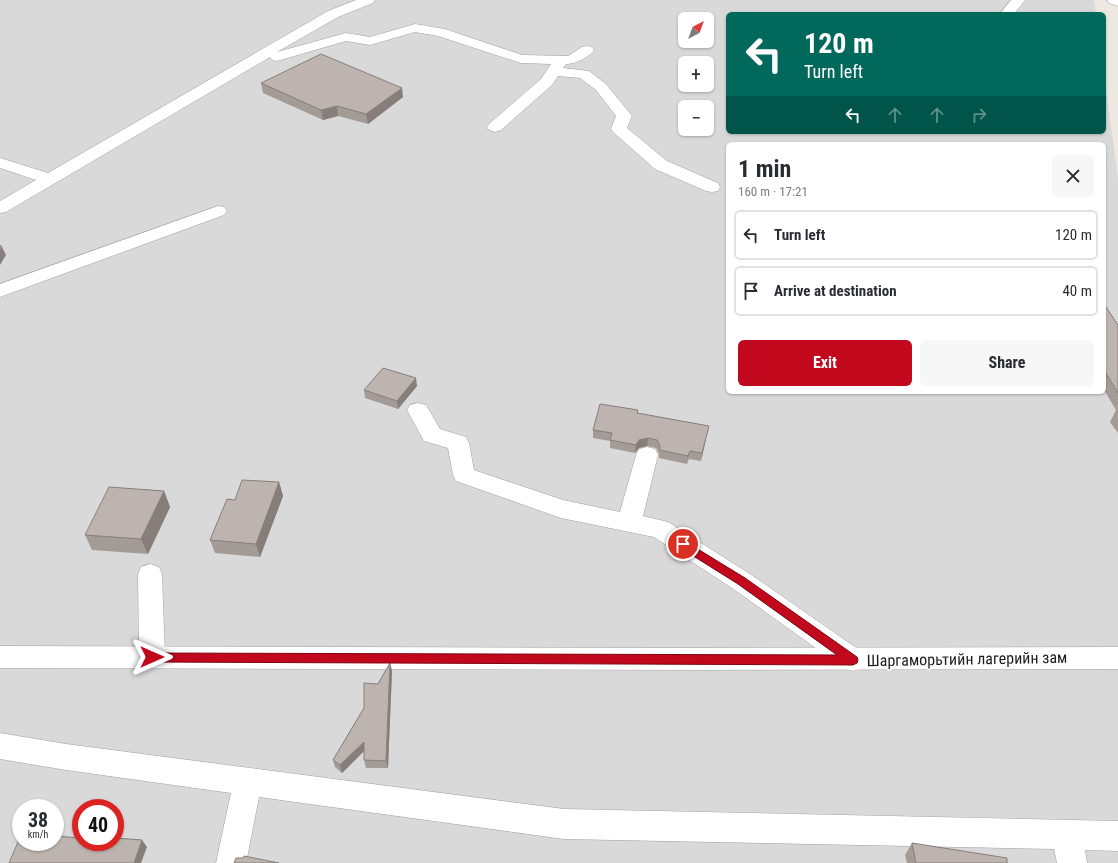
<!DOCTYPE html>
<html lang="en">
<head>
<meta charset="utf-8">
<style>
	:root { --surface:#fff; --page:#f7f7f7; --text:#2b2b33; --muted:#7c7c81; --line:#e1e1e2; --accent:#c1081c }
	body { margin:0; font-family:"Roboto Condensed",sans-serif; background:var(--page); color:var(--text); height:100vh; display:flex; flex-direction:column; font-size:15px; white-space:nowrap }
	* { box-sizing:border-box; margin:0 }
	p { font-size:13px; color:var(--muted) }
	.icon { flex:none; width:22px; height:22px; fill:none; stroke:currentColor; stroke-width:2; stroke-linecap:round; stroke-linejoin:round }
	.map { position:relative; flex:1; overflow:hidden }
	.panel { position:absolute; left:726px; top:142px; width:380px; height:252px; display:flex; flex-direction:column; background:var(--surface); border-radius:6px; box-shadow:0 1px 3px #0004 }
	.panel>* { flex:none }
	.guide { position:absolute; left:726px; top:12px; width:380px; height:122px; border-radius:6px; box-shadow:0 1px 3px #0004; background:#00695c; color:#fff; overflow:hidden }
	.needle { width:26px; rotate:41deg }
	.fabs { position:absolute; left:678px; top:12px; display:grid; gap:8px }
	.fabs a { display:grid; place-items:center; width:36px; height:36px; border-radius:6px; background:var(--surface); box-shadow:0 1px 3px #0004; font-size:20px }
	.speed { position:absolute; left:12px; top:799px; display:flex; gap:8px; font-size:20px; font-weight:700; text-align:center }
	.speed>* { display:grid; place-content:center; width:52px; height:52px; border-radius:50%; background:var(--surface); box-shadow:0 1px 3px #0004; line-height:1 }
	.speed small { font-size:10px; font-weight:400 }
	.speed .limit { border:6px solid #d22; background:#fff; color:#111 }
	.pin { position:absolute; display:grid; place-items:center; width:34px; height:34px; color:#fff; margin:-17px; border:2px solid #fff; border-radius:50%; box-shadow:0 1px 4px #0007 }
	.me { position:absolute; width:44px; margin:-22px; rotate:90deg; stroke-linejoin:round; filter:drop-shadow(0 0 3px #0008) }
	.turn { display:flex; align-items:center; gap:14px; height:84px; padding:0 12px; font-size:18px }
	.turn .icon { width:52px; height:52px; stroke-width:2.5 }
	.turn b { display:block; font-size:28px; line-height:34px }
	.lanes { display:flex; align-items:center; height:38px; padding:0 12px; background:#0003; justify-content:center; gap:20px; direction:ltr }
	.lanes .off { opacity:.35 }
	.round { display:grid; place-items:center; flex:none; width:42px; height:42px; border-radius:6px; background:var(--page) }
	.head { display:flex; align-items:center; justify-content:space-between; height:68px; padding:0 12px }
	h1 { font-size:24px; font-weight:700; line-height:30px }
	.button { display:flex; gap:8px; margin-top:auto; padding:8px 12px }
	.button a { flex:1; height:46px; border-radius:6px; background:var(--accent); color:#fff; font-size:16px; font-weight:700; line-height:46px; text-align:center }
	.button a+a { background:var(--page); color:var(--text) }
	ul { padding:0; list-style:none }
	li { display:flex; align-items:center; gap:12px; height:50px; margin:0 8px 6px; padding:0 4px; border:2px solid var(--line); border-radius:6px }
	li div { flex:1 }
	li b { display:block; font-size:15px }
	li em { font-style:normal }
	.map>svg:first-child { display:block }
	.residential { fill:#dad9d9; fill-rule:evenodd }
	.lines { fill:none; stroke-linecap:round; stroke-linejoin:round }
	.minor-casing { stroke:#a0a0a0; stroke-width:1 }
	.tertiary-casing { stroke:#a0a0a0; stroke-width:1 }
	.minor { fill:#fff; fill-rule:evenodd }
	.tertiary { fill:#fff; fill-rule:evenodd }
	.wall { fill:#a39b96 }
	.shaded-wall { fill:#857e7a }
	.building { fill:#beb4af; stroke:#857e7a }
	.route { fill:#c1081c; stroke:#7d0512 }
	.labels { text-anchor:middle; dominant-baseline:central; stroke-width:3; stroke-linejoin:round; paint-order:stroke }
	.near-street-label { font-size:16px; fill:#1c1c1c; stroke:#fff }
</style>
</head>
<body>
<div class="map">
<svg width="1118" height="863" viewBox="0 0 1118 863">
	<rect width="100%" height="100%" fill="#ede9e2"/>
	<!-- residential -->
	<path class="residential" d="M0 0H1094L1096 14H728V132H1104V75L1118 178V863H0ZM685 19H707V41H685ZM685 63H707V85H685ZM685 107H707V129H685ZM728 144H1104V392H728ZM21 808H55V842H21ZM81 808H115V842H81Z"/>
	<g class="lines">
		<!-- minor casing -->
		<g class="minor-casing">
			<path id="minor" d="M356 0H375L373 3 338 17 277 52 346 33 370 37 415 24 445 29 522 55 568 56 582 47 587 46 592 47 594 50C588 58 575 64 566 64L563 68 589 71 606 84 632 116 627 128 667 161 718 183 720 187 718 191 712 192 706 191 655 169 613 132 611 129 616 116 596 90 580 78 558 76 552 85 501 130 495 132 489 130 487 127 489 124 541 79 551 64 521 63 438 36 415 32 370 45 346 41 277 61 272 60 270 57 6 212 0 213V201L36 180 0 168V158L48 173 328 11Z
				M1011 0H1025L1014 14H1000Z
				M1107 0H1118V6L1109 3Z
				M218 206 224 207 227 211 224 215 0 297V284Z
				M418 403 426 405 440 429 466 437 469 443 474 470 563 500 620 512 636 455 639 449 647 447 655 449 658 455 643 516 668 522 750 574 862 652 866 660 862 668 853 671 844 668 732 588 654 537 561 518 456 481 453 475 448 448 424 441 407 410 410 405Z
				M150 564 159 567 162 574 165 657 161 665 152 668 143 665 139 657 138 574 141 567Z
				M0 733 66 744 564 809 1118 821V851L1085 850 1087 863H1057L1054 849 564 839 259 797 246 863H216L231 793 66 770 0 759Z"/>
		</g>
		<!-- tertiary casing -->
		<g class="tertiary-casing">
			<path id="tertiary" d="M0 646 699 648 1118 647V669L699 670 0 668Z"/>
		</g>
		<!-- minor -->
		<use href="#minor" class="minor"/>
		<!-- tertiary -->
		<use href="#tertiary" class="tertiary"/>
	</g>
	<!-- wall -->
	<path class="wall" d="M261 83 403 97 368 124 338 116 323 120 263 93Z
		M1104 304 1118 325V433L1110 422 1116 410 1104 390Z
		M417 386 398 409 365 398 364 390Z
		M638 410V413L709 426 707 434 701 461 689 459 687 464 659 458V454L656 448 647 446 639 448 635 453 610 448V441L593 438V430Z
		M279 482 283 496 260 557 215 553 210 540 235 500Z
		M164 491 170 507 148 554 92 550 85 535Z
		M390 663 392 671 388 768H366L364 760V751L342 773 335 767 333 760Z
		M912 843 1007 863H907L905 855Z"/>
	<!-- shaded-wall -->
	<path class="shaded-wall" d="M402 88 403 97 368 124 366 114Z
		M337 106 338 116 323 120 321 110Z
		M2 247 6 255 0 265V251Z
		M416 378 417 386 398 409 397 401Z
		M709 426 707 434 701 461 702 453Z
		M648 438 647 446 639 448 635 453 636 445 639 440Z
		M279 482 283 496 260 557 256 544Z
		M164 491 170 507 148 554 141 539Z
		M390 663 392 671 388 768 386 761Z
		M364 742 366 749 342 773 340 765Z
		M142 840 147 847 141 863H134Z"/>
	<!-- building -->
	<path class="building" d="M321 54 402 88 366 114 337 106 321 110 261 83Z
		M0 245 2 247 0 251Z
		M1104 304 1118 325V393L1104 370Z
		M383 368 416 378 397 401 364 390Z
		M600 404 638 410 637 413 709 426 702 453 690 451 688 456 660 450V446L657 440 648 438 639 440 636 445 610 440 612 433 593 430Z
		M242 480 279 482 256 544 210 540 227 499 235 500Z
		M109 487 164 491 141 539 85 535Z
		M390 663 386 761 364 760V742L340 765 333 760 364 708V683L378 684Z
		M21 835V842H55V836L81 838V842H115V838L142 840 134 863H9Z
		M912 843 1007 858V863H916Z
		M244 856 279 863H234L236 858H243Z"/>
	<!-- route -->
	<path class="route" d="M683 540 745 578 857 657 858 660 857 663 853 665 152 662 148 661 146 657 148 654 152 653 837 655 738 584 679 547 678 544 679 541Z"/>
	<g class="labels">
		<!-- near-street labels -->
		<g class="near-street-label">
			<text transform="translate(967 659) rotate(-1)">Шаргаморьтийн лагерийн зам</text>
		</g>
	</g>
</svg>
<div class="fabs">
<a><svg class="needle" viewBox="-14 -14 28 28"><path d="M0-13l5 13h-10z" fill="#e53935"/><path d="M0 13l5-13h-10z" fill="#7c7c81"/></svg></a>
<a>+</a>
<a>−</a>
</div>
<div class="speed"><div>38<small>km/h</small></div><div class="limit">40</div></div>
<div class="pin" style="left:683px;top:544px;background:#d93025"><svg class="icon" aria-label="arrive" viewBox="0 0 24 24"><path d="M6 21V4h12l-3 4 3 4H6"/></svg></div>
<svg class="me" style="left:152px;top:657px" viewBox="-20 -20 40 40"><path d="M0-17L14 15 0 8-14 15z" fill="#c1081c" stroke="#fff" stroke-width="4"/></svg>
<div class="guide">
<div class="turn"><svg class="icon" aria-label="left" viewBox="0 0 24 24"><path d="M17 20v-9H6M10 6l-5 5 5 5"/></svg><div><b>120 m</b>Turn left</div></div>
<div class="lanes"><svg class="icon" aria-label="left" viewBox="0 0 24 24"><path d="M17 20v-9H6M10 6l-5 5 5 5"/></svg><svg class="icon off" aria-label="ahead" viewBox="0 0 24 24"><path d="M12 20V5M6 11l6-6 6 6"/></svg><svg class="icon off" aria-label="ahead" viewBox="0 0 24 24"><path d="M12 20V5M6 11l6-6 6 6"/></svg><svg class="icon off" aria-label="right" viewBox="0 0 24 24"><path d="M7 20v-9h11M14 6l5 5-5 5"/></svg></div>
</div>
<section class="panel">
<div class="head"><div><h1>1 min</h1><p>160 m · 17:21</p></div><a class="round"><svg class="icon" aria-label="close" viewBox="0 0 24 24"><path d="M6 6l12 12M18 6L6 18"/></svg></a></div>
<ul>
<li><svg class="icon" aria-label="left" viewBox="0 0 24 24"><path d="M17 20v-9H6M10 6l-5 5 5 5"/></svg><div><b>Turn left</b></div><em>120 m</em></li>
<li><svg class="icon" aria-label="arrive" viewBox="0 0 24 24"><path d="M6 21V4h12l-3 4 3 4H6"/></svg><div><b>Arrive at destination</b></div><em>40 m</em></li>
</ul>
<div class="button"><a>Exit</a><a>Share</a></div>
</section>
</div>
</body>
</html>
